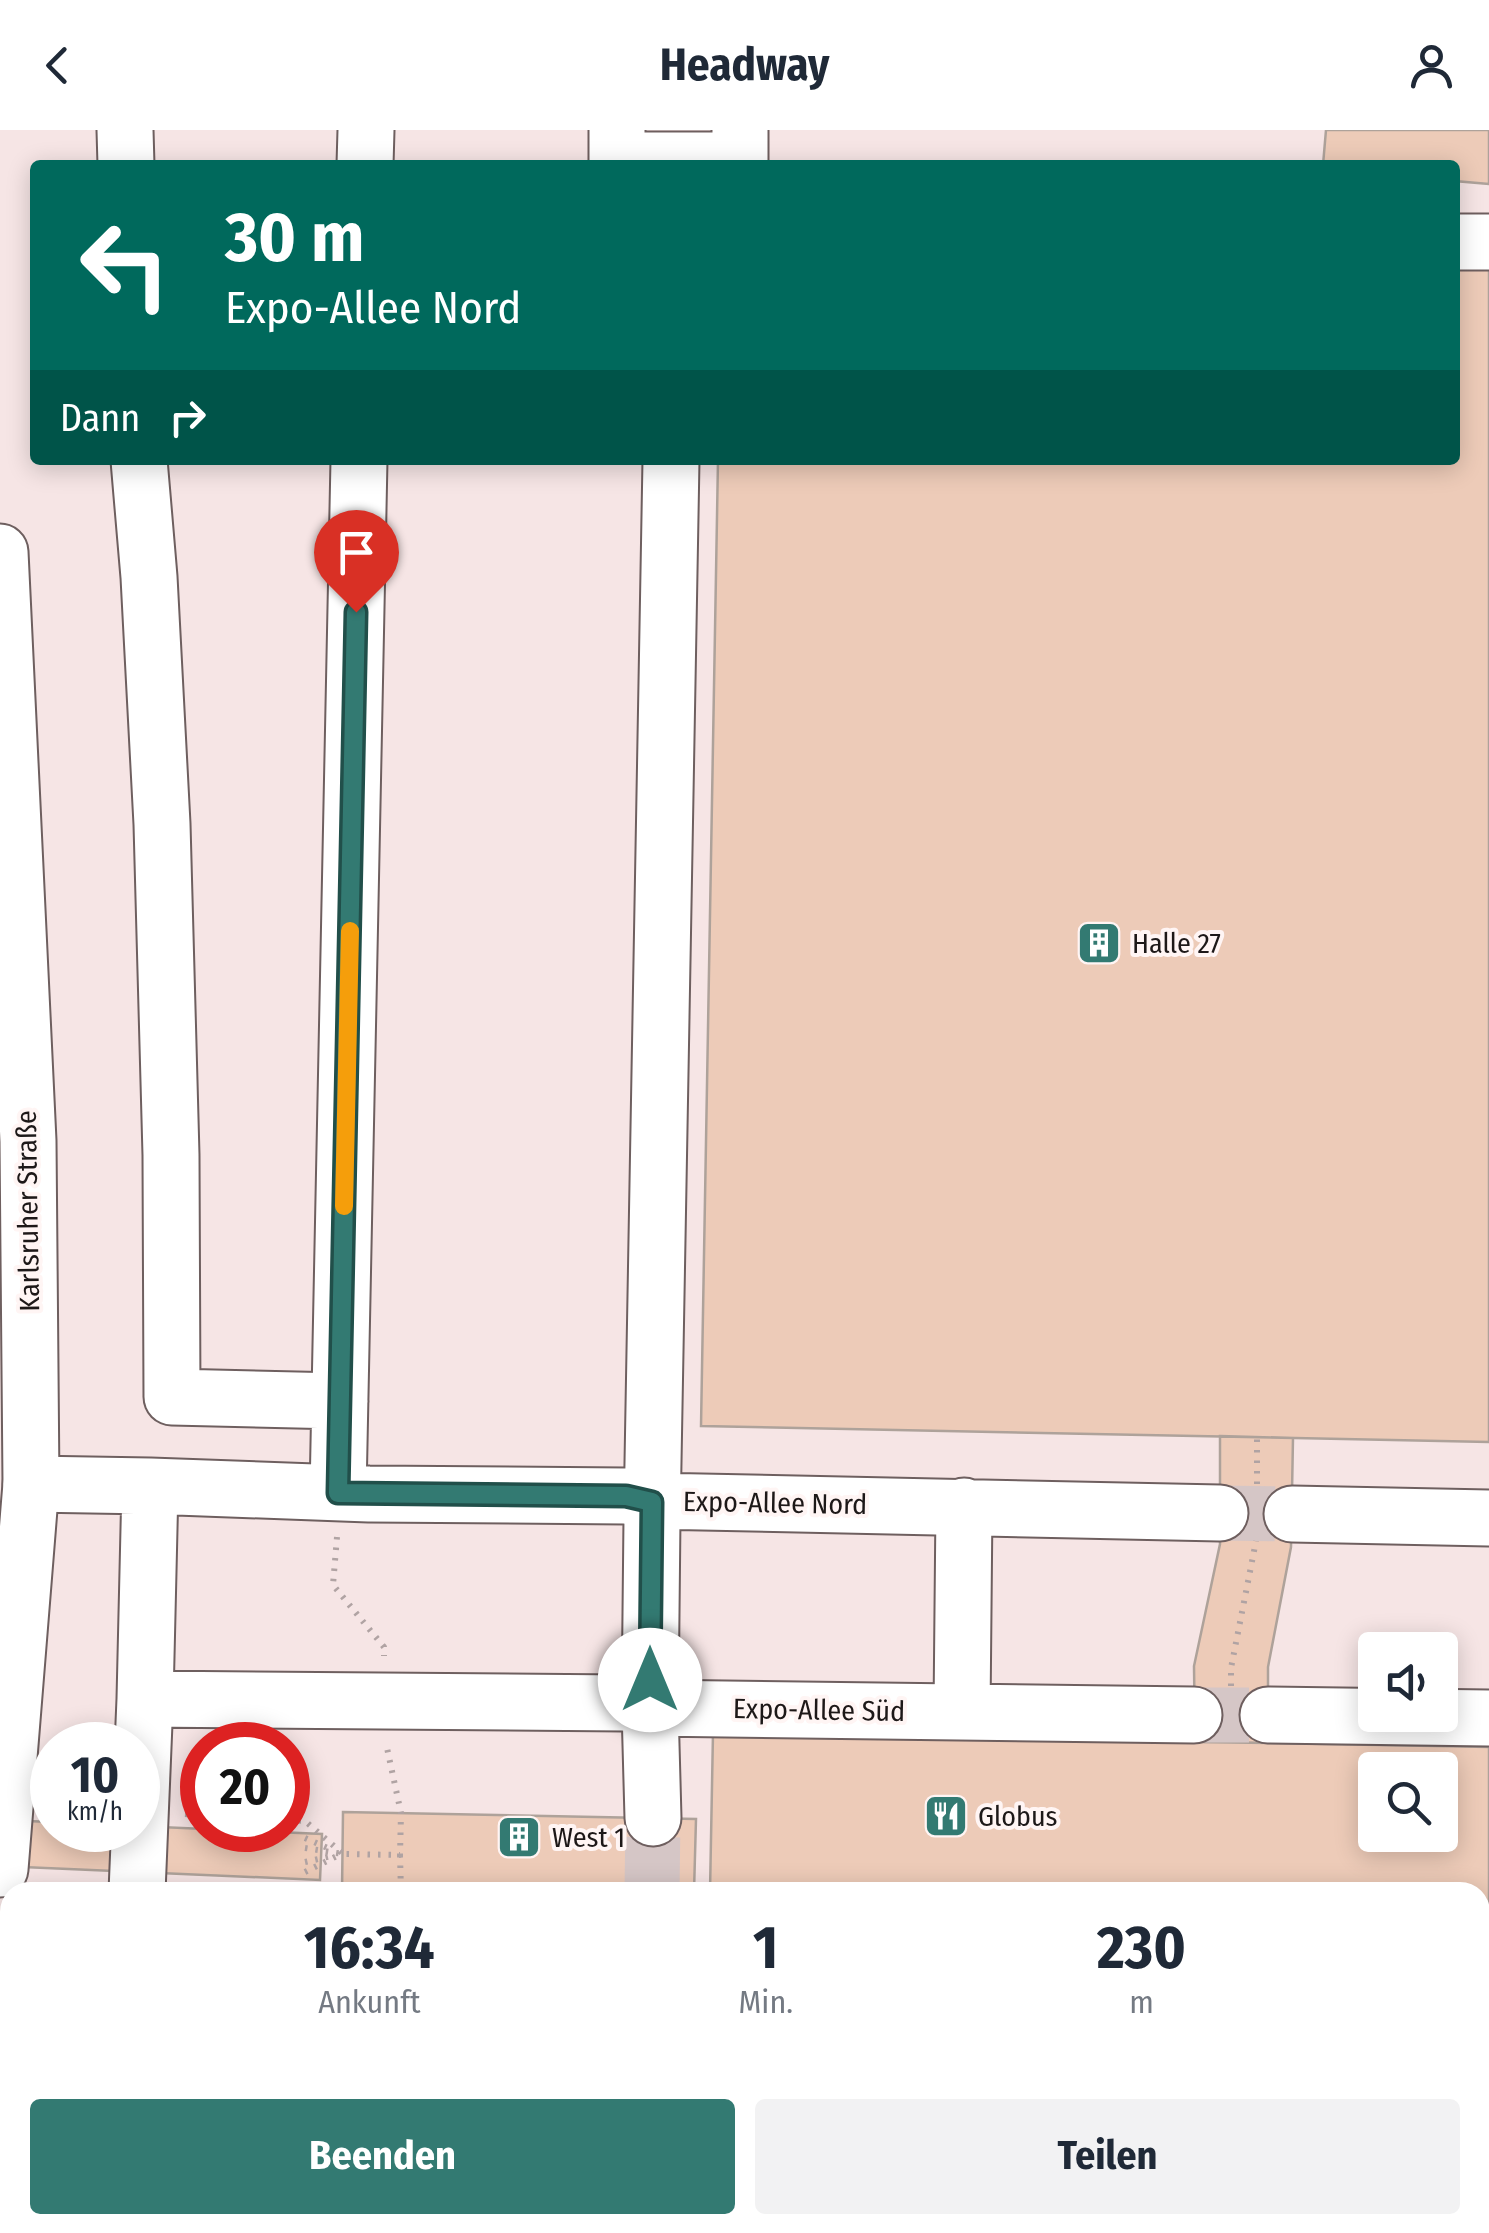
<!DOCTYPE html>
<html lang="de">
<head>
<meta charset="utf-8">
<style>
	:root { --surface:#fff; --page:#f2f2f3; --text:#1f2937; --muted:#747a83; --accent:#337a72 }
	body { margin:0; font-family:"Fira Sans Condensed",sans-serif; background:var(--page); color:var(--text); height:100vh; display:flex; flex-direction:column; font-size:38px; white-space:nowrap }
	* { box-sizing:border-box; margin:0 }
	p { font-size:32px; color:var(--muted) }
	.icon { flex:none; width:55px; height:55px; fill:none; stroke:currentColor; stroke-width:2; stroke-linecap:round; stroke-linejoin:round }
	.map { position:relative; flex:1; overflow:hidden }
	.panel { position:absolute; left:0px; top:1752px; width:1490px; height:352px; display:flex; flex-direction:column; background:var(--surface); border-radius:30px 30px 0 0; box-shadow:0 5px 25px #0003 }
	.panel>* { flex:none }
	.banner { position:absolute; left:30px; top:30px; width:1430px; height:305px; border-radius:10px; box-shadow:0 5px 25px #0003; background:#00695c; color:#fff; overflow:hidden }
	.fabs { position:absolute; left:1358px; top:1502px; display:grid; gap:20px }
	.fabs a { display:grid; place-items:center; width:100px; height:100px; border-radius:10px; background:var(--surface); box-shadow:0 5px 25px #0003; font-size:50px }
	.speed { position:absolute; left:30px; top:1592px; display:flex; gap:20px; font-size:50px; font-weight:700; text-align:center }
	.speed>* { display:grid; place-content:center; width:130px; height:130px; border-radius:50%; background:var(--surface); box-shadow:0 5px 25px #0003; line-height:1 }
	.speed small { font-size:25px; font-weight:400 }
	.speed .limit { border:15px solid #d22; background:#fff; color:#111 }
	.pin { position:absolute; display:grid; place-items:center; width:85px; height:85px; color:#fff; margin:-102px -42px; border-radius:50% 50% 50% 0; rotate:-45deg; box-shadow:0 0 10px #0007 }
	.pin .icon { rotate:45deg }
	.me { position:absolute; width:110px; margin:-55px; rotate:0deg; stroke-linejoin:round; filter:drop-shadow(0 0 8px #0008) }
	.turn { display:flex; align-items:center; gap:35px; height:210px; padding:0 30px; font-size:45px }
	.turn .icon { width:130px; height:130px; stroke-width:2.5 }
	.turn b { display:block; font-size:70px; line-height:85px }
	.then { display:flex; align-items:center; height:95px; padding:0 30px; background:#0003; gap:20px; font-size:38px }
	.eta { display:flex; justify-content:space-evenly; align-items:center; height:170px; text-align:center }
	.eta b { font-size:60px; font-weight:700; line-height:70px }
	.action { display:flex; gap:20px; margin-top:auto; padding:20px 30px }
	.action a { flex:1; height:115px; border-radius:10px; background:var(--accent); color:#fff; font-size:40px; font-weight:700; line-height:115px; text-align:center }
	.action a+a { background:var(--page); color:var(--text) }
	header { display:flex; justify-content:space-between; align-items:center; height:130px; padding:0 30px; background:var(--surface); font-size:45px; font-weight:700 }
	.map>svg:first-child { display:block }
	.green { fill:#eadbbc }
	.building { fill:#edcbb8; stroke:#aea29a; stroke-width:2.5; fill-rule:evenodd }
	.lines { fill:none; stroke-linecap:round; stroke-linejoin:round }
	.minor-tunnel { stroke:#d5c6c6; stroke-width:55; stroke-dasharray:55 28; stroke-linecap:butt }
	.minor-casing { stroke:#6e5f5f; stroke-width:59 }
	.major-casing { stroke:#6e5f5f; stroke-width:59 }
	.path { stroke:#b0a3a3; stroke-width:6; stroke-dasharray:2.5 8; stroke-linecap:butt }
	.minor { stroke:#fff; stroke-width:55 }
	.major { stroke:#fff; stroke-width:55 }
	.route-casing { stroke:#214f4a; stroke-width:25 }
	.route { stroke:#337a72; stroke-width:18 }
	.slow { stroke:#f59e0b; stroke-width:18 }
	.labels { text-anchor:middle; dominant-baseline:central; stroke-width:8; stroke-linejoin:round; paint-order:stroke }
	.poi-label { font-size:28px; fill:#1d1818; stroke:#fff5f4; text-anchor:start }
	.street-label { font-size:28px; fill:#1d1818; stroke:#fff5f4 }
</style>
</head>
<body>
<header><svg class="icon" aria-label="back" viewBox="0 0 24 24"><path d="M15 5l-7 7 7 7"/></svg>Headway<svg class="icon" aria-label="person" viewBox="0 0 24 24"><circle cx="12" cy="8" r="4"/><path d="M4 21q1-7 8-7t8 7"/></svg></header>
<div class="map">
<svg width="1489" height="2103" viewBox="0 0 1489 2103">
	<rect width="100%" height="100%" fill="#f6e5e5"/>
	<!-- green -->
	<path class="green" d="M10 2077V2095H106V2103H8Z"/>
	<!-- building -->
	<path class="building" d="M1326 0H1489V54L1455 51V35H1323Z
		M1455 132 1489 133V1312L701 1296 718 330H1455Z
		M1220 1306 1293 1308 1291 1417 1268 1537V1613L1195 1612 1194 1536 1220 1414Z
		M713 1603 1489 1617V2103H704V2095H1480V1762H710ZM1375 1640H1440V1705H1375Z
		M343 1682 696 1689 694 1762H342Z
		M0 1690 52 1692V1700H138V1696L322 1704 320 1750 0 1736Z
		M336 2095H689L688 2103H336Z"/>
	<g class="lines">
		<!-- minor-tunnel -->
		<path class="minor-tunnel" d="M1220 1383 1292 1384
			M1194 1585H1268
			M652 1762 653 1688
			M647 2103V2095"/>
		<!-- minor casing -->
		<g class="minor-casing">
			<path id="minor" d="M125 0 126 35
				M617 0V30H740V0
				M365 35 366 0
				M1455 112H1489
				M139 330 149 447 162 694 171 1025 172 1267 340 1271
				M31 1354 150 1356 145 1569 137 1762
				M150 1356 369 1364 626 1366 652 1371 1220 1383
				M338 1363 359 330
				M1292 1384 1489 1388
				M145 1569 625 1573 650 1578 1194 1585
				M962 1582 964 1376
				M1268 1585 1489 1588
				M653 1688 650 1578 652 1388 671 330
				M130 2103 131 2095"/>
		</g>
		<!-- major casing -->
		<g class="major-casing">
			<path id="major" d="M0 422 28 1011 31 1354 0 1739"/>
		</g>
		<!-- path -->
		<path class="path" d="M1257 1354V1307
			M337 1407 333 1455 384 1517V1526
			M1231 1556V1538L1256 1411
			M185 1684 202 1685
			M288 1690 305 1691 342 1723
			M305 1708 332 1720
			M305 1718 343 1724 400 1725 401 1683 387 1618
			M400 1725 401 1762
			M305 1732 332 1726
			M305 1742 341 1724
			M40 1759 93 1762"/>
		<!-- minor -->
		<use href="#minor" class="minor"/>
		<!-- major -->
		<use href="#major" class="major"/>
	</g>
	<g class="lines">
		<!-- route casing -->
		<g class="route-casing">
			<path id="route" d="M356 482 338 1363 626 1366 652 1372 650 1550"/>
		</g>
		<!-- route -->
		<use href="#route" class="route"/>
		<!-- slow -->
		<path class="slow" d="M344 1076 350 801"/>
	</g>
	<!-- icons -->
	<defs>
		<g id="building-square" transform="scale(2.25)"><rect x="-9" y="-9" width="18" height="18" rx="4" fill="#337a72" stroke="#fff5f4"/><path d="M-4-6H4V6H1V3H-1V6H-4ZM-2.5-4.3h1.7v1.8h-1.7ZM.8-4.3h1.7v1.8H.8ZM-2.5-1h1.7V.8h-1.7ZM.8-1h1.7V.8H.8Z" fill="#fff"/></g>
		<g id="restaurant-square" transform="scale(2.25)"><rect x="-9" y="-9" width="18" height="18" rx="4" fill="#337a72" stroke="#fff5f4"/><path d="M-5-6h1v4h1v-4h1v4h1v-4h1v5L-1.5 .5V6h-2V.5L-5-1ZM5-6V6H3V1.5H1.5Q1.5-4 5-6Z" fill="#fff"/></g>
	</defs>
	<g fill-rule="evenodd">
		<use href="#building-square" x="1099" y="813"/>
		<use href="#restaurant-square" x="946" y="1686"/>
		<use href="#building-square" x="519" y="1707"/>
	</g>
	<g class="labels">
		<!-- poi labels -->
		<g class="poi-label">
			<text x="1132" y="813">Halle 27</text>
			<text x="978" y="1686">Globus</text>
			<text x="552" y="1707">West 1</text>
		</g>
		<!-- street labels -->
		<g class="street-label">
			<text transform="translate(28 1081) rotate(-91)">Karlsruher Straße</text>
			<text transform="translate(775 1373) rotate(1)">Expo-Allee Nord</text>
			<text transform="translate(819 1580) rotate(1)">Expo-Allee Süd</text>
		</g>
	</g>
</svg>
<div class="fabs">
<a><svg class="icon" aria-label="sound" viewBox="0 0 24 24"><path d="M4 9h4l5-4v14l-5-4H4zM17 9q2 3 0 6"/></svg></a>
<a><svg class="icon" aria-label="search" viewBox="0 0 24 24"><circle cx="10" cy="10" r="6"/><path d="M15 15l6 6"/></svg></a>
</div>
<div class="speed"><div>10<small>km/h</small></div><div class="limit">20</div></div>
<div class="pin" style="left:356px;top:482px;background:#d93025"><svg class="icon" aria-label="arrive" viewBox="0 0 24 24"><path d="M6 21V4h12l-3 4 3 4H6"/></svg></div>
<svg class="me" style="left:650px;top:1550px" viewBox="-20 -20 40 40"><circle r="19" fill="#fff"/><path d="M0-13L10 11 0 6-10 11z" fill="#337a72"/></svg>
<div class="banner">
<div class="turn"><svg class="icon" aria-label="left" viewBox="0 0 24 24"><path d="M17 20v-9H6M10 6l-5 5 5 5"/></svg><div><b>30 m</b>Expo-Allee Nord</div></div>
<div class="then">Dann<svg class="icon" aria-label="right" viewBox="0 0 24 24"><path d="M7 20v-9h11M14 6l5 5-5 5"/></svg></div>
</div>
<section class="panel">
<div class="eta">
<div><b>16:34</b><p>Ankunft</p></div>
<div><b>1</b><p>Min.</p></div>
<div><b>230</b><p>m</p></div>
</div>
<div class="action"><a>Beenden</a><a>Teilen</a></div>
</section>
</div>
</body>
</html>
